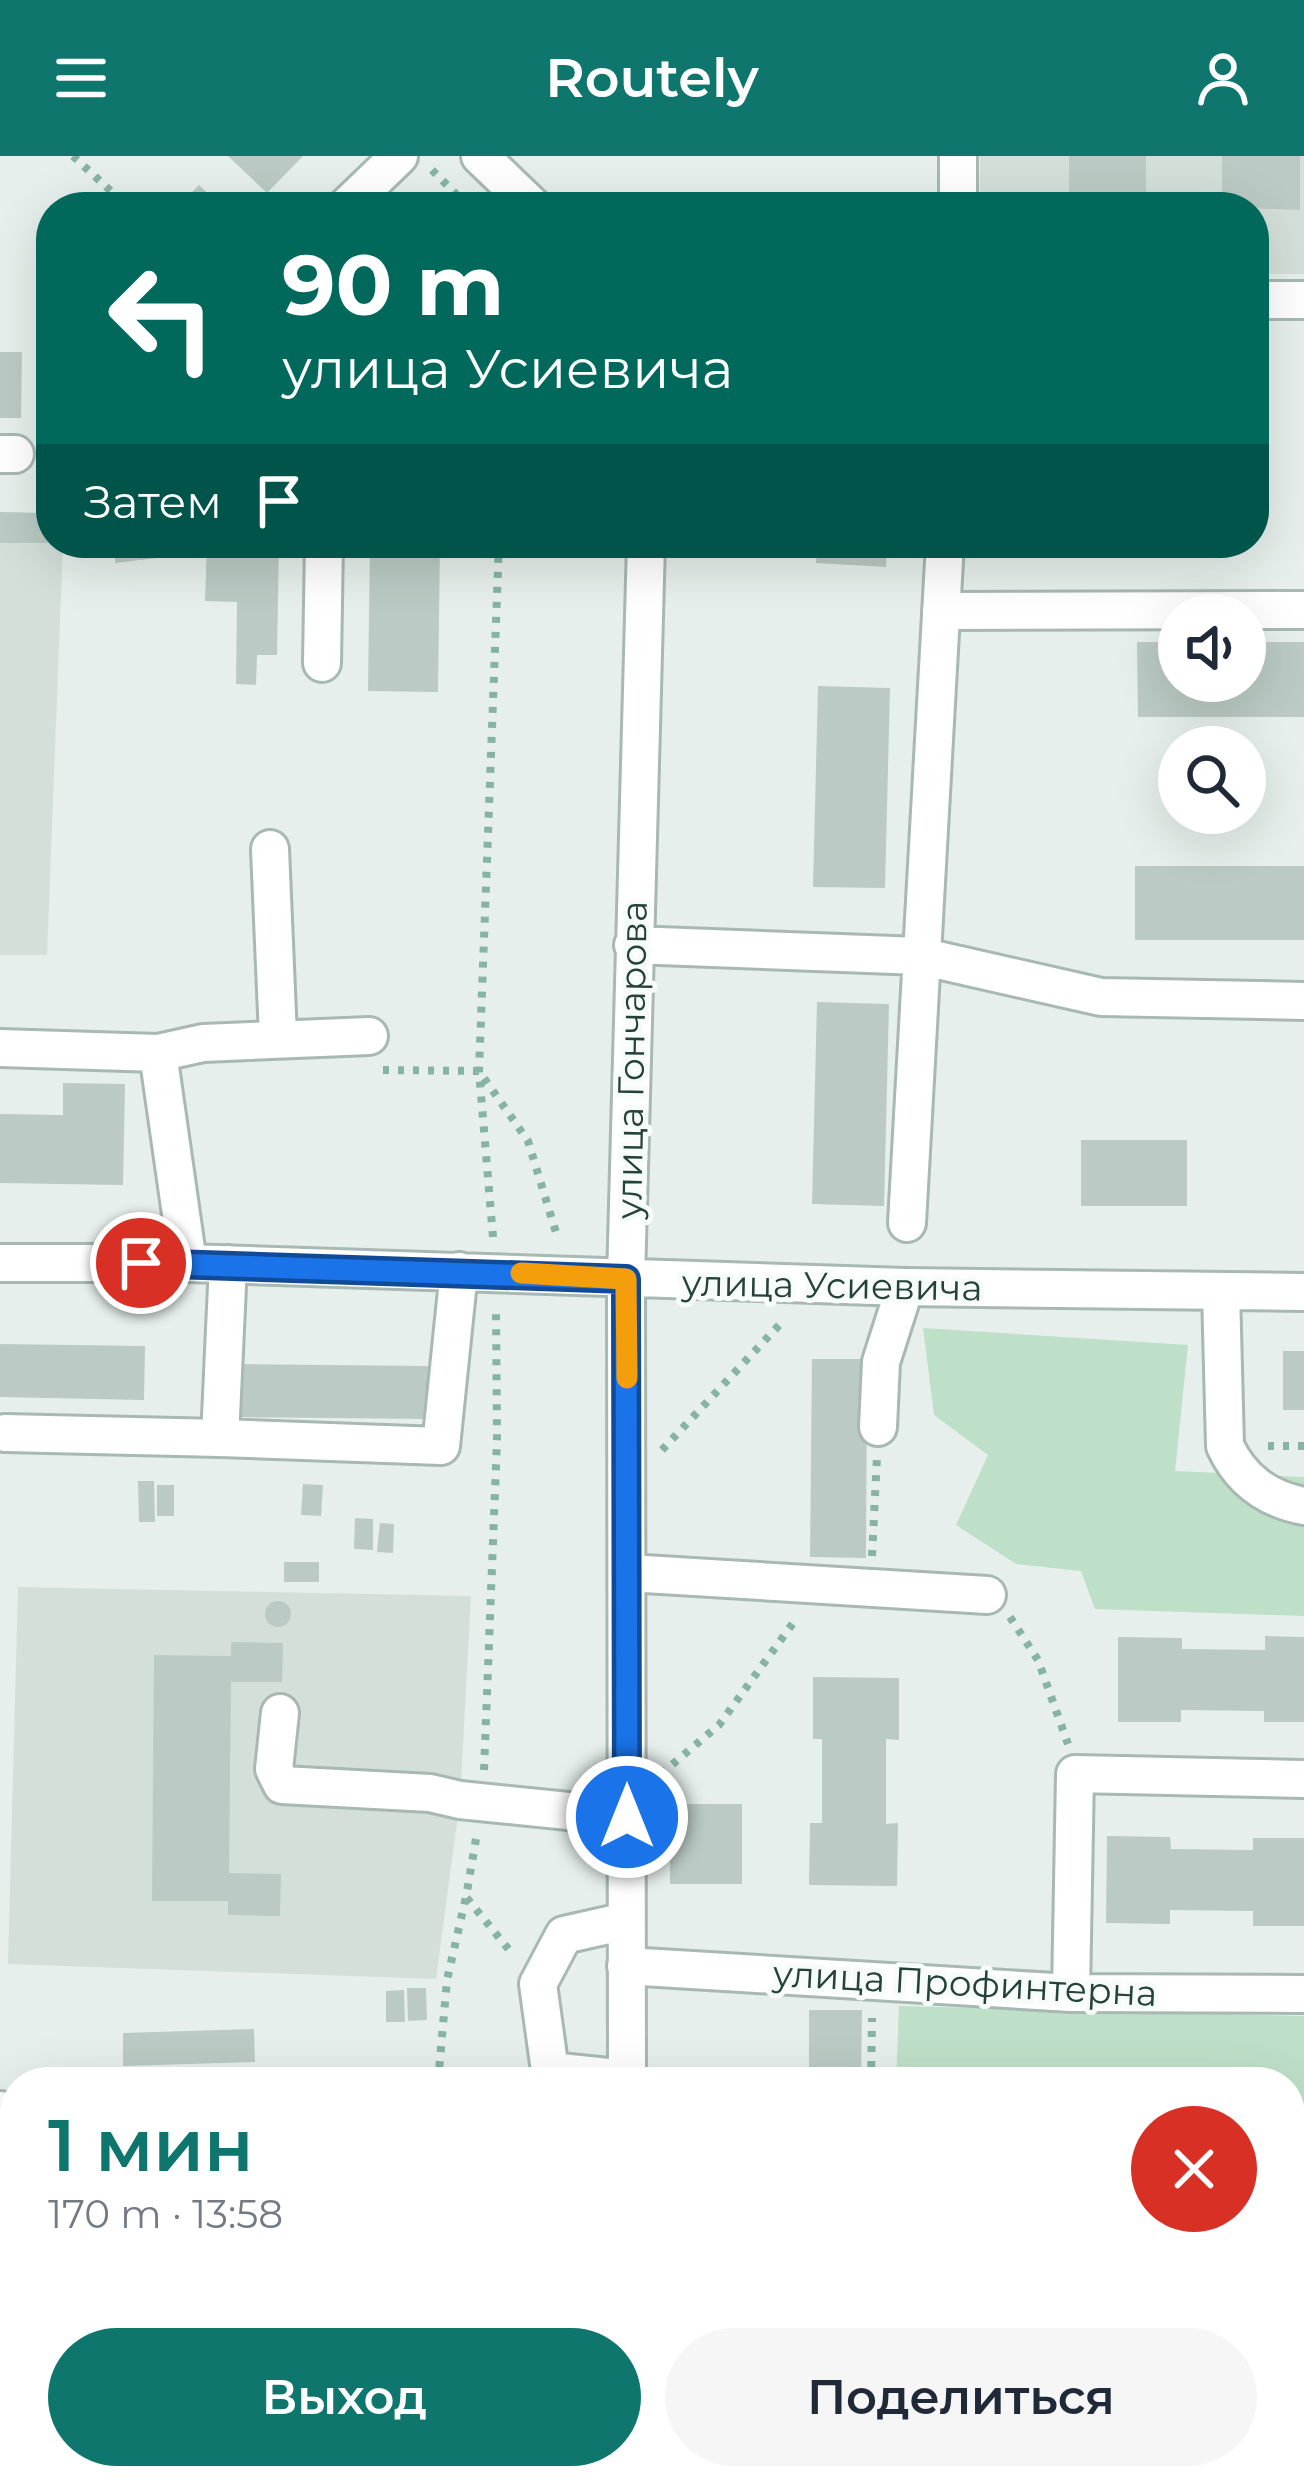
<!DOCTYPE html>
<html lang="ru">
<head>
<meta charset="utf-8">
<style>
	:root { --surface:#fff; --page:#f6f6f7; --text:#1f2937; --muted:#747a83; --accent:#0f766e }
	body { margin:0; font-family:Montserrat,sans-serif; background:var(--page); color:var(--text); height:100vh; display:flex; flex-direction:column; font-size:45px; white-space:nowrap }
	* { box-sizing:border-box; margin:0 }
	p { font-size:39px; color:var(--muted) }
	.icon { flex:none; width:66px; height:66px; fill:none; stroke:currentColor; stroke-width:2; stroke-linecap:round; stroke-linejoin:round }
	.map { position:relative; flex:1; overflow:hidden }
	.side { position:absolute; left:0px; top:1911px; width:1305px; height:423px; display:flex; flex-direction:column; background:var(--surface); border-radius:48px 48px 0 0; box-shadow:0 12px 48px #0002 }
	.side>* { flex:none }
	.hud { position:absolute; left:36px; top:36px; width:1233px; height:366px; border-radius:48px; box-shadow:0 12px 48px #0002; background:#00695c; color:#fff; overflow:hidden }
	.controls { position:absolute; left:1158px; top:438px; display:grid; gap:24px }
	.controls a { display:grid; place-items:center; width:108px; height:108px; border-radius:50%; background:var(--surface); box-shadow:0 12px 48px #0002; font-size:60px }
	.pin { position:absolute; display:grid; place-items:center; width:102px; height:102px; color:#fff; margin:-51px; border:6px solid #fff; border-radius:50%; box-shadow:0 3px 12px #0007 }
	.me { position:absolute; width:132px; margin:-66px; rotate:0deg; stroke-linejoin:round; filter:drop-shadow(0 0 9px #0008) }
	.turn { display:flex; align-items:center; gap:42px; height:252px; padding:0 48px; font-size:54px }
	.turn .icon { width:156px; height:156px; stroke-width:2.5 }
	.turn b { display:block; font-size:84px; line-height:102px }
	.then { display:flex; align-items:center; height:114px; padding:0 48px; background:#0003; gap:24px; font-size:45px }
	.round { display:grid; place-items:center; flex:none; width:126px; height:126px; border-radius:63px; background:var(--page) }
	.head { display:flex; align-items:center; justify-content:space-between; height:204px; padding:0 48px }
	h1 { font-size:72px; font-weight:600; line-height:90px; color:var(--accent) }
	.button { display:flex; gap:24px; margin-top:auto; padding:24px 48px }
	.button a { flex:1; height:138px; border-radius:72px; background:var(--accent); color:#fff; font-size:48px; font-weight:600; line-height:138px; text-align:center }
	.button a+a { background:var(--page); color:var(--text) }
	header { display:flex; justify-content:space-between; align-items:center; height:156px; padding:0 48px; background:var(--accent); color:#fff; font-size:54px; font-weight:600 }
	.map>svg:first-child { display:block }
	.built { fill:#d4dfda }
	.green { fill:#bfe0c8 }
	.building { fill:#bbcac4 }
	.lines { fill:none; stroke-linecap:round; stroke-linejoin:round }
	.minor-casing { stroke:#a8b8b2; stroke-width:42 }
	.path { stroke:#86b3a5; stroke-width:8; stroke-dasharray:6 9; stroke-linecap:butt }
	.minor { stroke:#fff; stroke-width:36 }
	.tram { stroke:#5f7d75; stroke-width:3 }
	.route-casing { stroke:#114b97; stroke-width:30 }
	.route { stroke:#1a73e8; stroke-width:21 }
	.slow { stroke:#f59e0b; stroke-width:21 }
	.labels { text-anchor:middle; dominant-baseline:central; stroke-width:10; stroke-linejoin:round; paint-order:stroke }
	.street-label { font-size:36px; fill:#24423a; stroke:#f7fbf9 }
</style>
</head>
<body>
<header><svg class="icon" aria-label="menu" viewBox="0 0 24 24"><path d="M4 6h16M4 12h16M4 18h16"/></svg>Routely<svg class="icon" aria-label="person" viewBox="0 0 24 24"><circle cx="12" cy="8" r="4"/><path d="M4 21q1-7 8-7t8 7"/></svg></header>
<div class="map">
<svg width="1304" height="2333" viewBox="0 0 1304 2333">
	<rect width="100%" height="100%" fill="#e6efeb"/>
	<!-- built -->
	<path class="built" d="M980 0H1304V118H1254V51H980Z
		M0 387H63L47 799H0Z
		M18 1431 471 1440 460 1644 436 1823 8 1808Z"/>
	<!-- green -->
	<path class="green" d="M923 1172 1188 1189 1175 1315 1304 1321V1460L1095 1453 1081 1415 1016 1408 956 1369 988 1299 934 1259Z
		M899 1850 1304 1860V2054L1290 2055V1926H896Z"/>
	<!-- building -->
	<path class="building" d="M228 0H303L267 37Z
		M1069 0H1146V49H1069Z
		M1222 0H1300V54L1222 51Z
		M199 29 222 51H187L182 46Z
		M0 196H22L21 262H0Z
		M0 356 47 357V364H51V387H0Z
		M115 387H157V402L115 407Z
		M207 387H279L277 499H257L256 529 236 528 237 446 205 445Z
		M370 387H440L438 536 368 535Z
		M817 387H887L886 411 816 407Z
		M1137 486H1179V525H1245V486H1304V561H1138Z
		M818 530 890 532 885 732 813 731Z
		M1135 710H1304V784H1135Z
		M817 846 889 848 884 1050 812 1048Z
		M63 927 125 928 123 1029 0 1027V958L63 959Z
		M1081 984H1187V1050H1081Z
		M0 1188 145 1190 144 1244 0 1241Z
		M1283 1195H1304V1254H1283Z
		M812 1203H867L866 1402 810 1401Z
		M236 1208 428 1210V1263L236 1261Z
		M138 1325H154L155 1366H139Z
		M303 1328 323 1329 321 1360 301 1359Z
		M157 1329H174V1360H157Z
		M355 1362 373 1363V1394L354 1393Z
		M380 1367 394 1368 393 1397 377 1396Z
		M284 1406H319V1426H284Z
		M265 1458a13 13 0 1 1 26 0a13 13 0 1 1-26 0Z
		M1265 1480 1304 1481V1566H1264V1555L1181 1554V1566H1118V1481L1182 1482V1493L1265 1494Z
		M231 1486 283 1487 282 1526H231L229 1717 281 1718 280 1760 228 1759V1745H152L154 1499 231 1500Z
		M813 1521 899 1522V1584L886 1583V1668L898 1667 897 1730 809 1729 810 1667H822V1583H813Z
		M670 1648H742V1728H670Z
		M1107 1680 1170 1681 1171 1693 1253 1694V1682H1304V1770H1253V1755L1170 1754V1768L1106 1767Z
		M407 1832H426L427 1864 408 1865Z
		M404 1834 405 1866H386V1835Z
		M809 1854H862L861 1926H809Z
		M254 1873 255 1906 123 1910V1877Z
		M0 1987H15V2039L0 2038Z"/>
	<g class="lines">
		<!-- minor casing -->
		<g class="minor-casing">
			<path id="minor" d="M480 0 533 51
				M346 51 399 0
				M958 51V0
				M1254 144H1304
				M0 298H15
				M941 455 1304 454
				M322 507 324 387
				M270 693 278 881
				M633 789 920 800 1101 841 1304 845
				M0 892 158 897
				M907 1067 945 387
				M0 1107H188L905 1131 1304 1136
				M188 1107 158 897 203 887 369 880
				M228 1108 220 1282 441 1290 459 1115
				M1221 1135 1225 1290C1241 1324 1267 1343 1304 1350
				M878 1271 881 1206 905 1131
				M5 1277 220 1282
				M628 1417 987 1439
				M280 1557 274 1613 282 1629 430 1637 460 1644 627 1661
				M626 1765 564 1779 538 1828 550 1915 627 1923
				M626 1810 1071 1837 1304 1838
				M1071 1837 1075 1618 1304 1623
				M627 1926 626 1123 646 387
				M0 1954 15 1956
				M0 2249 15 2250
				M621 2333V2319
				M921 2333V2319"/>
		</g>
		<!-- path -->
		<path class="path" d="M73 0 128 51
			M432 14 469 51
			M383 914 479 915 528 985 558 1083
			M493 1081 479 915 499 387
			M1268 1290H1304
			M662 1294 783 1165
			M872 1400 877 1301
			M1010 1461 1038 1504 1068 1588
			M484 1614 497 1284 496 1150
			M661 1618 719 1569 796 1463
			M476 1683 466 1741 514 1800
			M438 1926 447 1824 466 1741
			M871 1926 872 1862
			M0 2060H15
			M1290 2087H1304
			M512 2333V2319"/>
		<!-- minor -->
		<use href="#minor" class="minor"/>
		<!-- tram -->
		<path class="tram" d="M0 2100H15
			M1290 2114H1304
			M0 2119H15
			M1290 2138H1304"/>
	</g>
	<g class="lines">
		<!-- route casing -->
		<g class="route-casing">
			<path id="route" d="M141 1107 626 1123 627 1661"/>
		</g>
		<!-- route -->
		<use href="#route" class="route"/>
		<!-- slow -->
		<path class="slow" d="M521 1117 626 1123 627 1222"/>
	</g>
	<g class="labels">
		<!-- street labels -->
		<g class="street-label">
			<text transform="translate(631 904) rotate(-89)">улица Гончарова</text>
			<text transform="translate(832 1129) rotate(1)">улица Усиевича</text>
			<text transform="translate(965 1827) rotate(3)">улица Профинтерна</text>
		</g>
	</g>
</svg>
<div class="controls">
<a><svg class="icon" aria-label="sound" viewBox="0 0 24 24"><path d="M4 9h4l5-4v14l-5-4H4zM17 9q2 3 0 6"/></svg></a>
<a><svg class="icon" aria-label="search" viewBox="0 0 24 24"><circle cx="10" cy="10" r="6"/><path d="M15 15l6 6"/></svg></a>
</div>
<div class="pin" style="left:141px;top:1107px;background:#d93025"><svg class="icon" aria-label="arrive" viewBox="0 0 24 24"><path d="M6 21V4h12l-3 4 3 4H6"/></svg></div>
<svg class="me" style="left:627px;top:1661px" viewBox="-20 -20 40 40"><circle r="17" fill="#1a73e8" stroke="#fff" stroke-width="3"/><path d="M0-11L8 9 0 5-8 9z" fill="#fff"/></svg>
<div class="hud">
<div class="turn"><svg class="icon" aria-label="left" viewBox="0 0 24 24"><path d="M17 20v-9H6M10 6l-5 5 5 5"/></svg><div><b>90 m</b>улица Усиевича</div></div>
<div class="then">Затем<svg class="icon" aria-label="arrive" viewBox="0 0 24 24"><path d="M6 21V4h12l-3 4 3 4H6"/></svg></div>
</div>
<section class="side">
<div class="head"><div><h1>1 мин</h1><p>170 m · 13:58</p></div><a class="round" style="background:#d93025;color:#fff"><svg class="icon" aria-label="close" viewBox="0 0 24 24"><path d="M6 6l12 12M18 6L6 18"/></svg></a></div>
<div class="button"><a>Выход</a><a>Поделиться</a></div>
</section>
</div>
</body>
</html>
